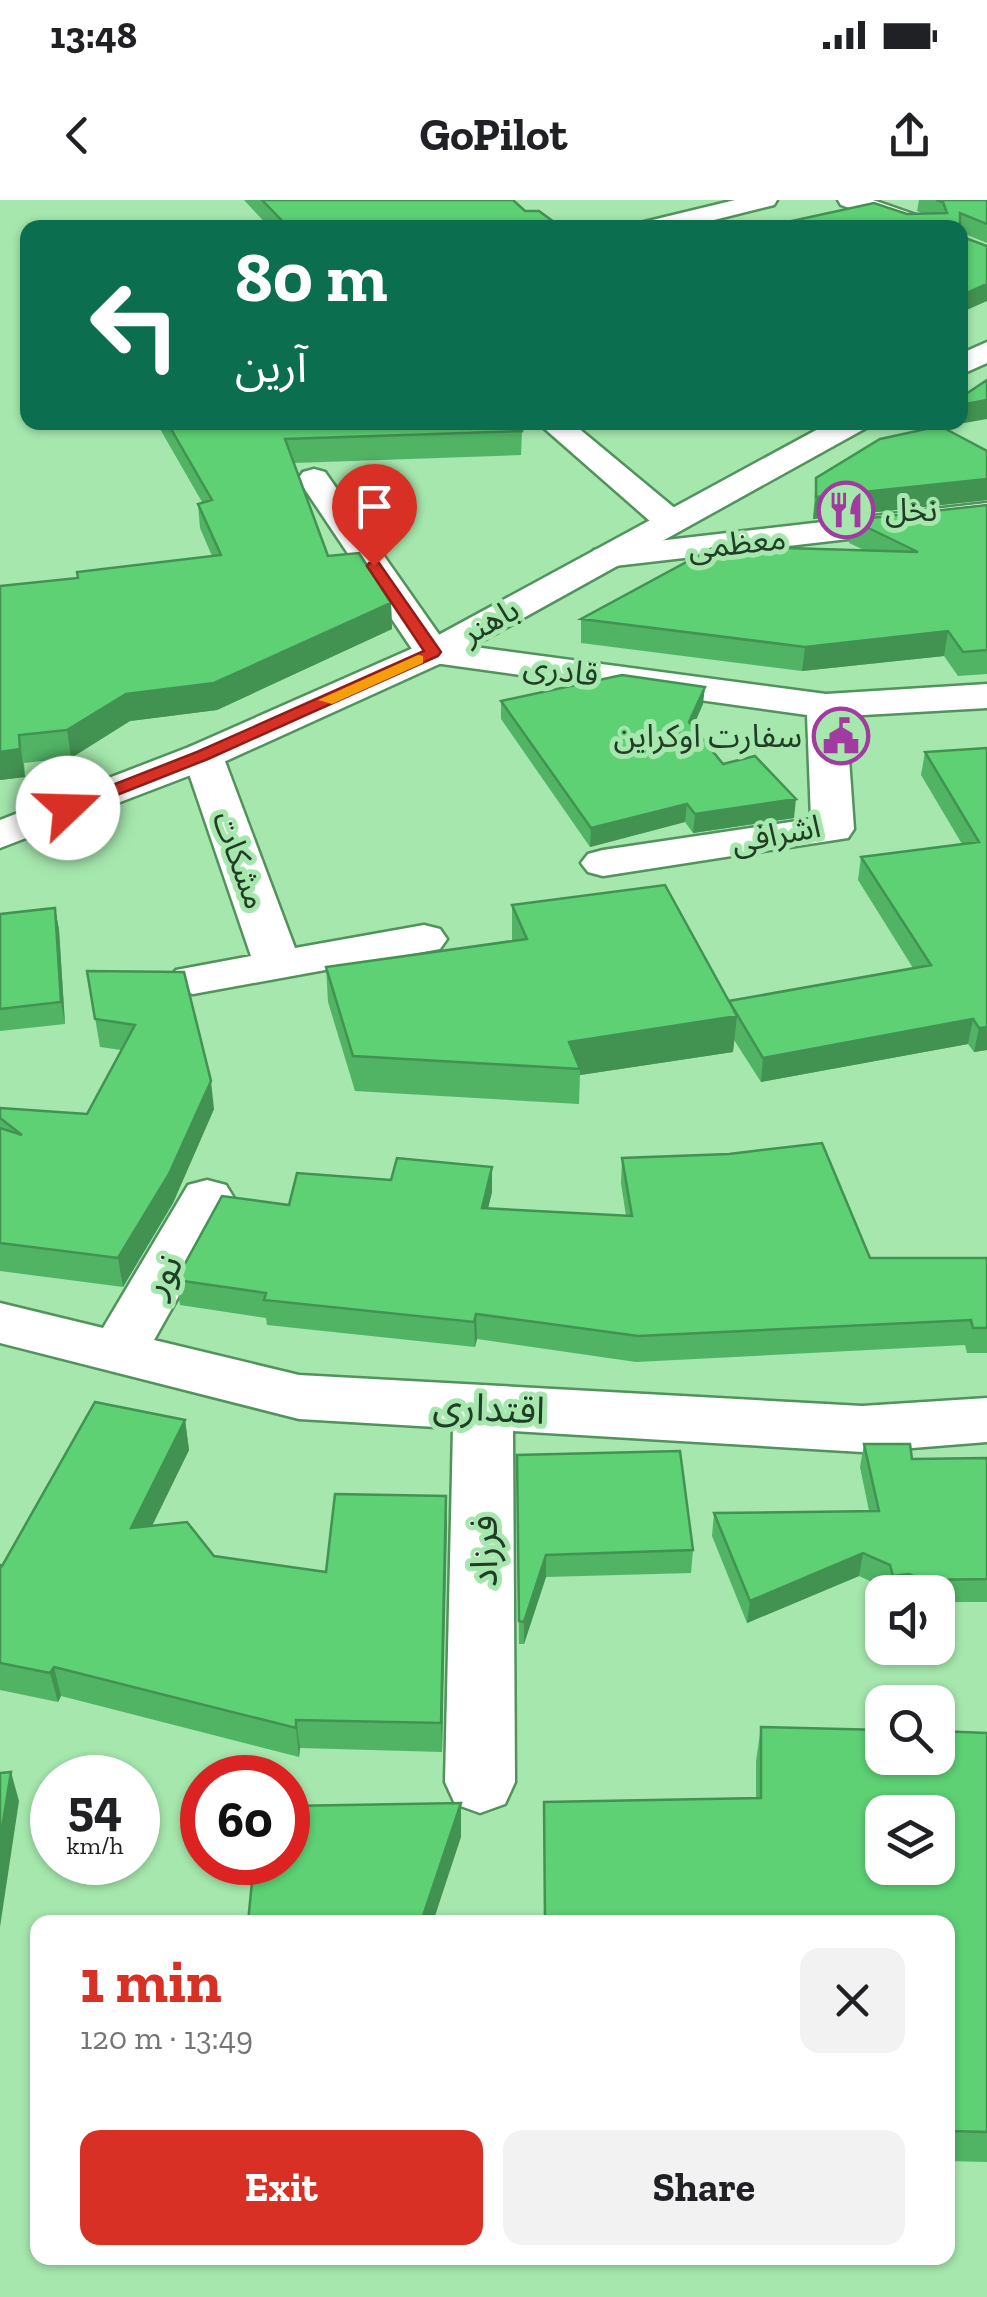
<!DOCTYPE html>
<html lang="en">
<head>
<meta charset="utf-8">
<style>
	:root { --surface:#fff; --page:#f2f2f2; --text:#202124; --muted:#757577; --accent:#d93025 }
	body { margin:0; font-family:"Zilla Slab","Noto Sans Arabic",serif; background:var(--page); color:var(--text); height:100vh; display:flex; flex-direction:column; font-size:38px; white-space:nowrap }
	* { box-sizing:border-box; margin:0 }
	p { font-size:32px; color:var(--muted) }
	.icon { flex:none; width:55px; height:55px; fill:none; stroke:currentColor; stroke-width:2; stroke-linecap:round; stroke-linejoin:round }
	.map { position:relative; flex:1; overflow:hidden }
	.side { position:absolute; left:30px; top:1715px; width:925px; height:350px; display:flex; flex-direction:column; background:var(--surface); border-radius:20px; box-shadow:0 2px 8px #0004 }
	.side>* { flex:none }
	.hud { position:absolute; left:20px; top:20px; width:948px; height:210px; border-radius:20px; box-shadow:0 2px 8px #0004; background:#0b6e4f; color:#fff; overflow:hidden }
	.buttons { position:absolute; left:865px; top:1375px; display:grid; gap:20px }
	.buttons a { display:grid; place-items:center; width:90px; height:90px; border-radius:20px; background:var(--surface); box-shadow:0 2px 8px #0004; font-size:50px }
	.speed { position:absolute; left:30px; top:1555px; display:flex; gap:20px; font-size:50px; font-weight:700; text-align:center }
	.speed>* { display:grid; place-content:center; width:130px; height:130px; border-radius:50%; background:var(--surface); box-shadow:0 2px 8px #0004; line-height:1 }
	.speed small { font-size:25px; font-weight:400 }
	.speed .limit { border:15px solid #d22; background:#fff; color:#111 }
	.pin { position:absolute; display:grid; place-items:center; width:85px; height:85px; color:#fff; margin:-102px -42px; border-radius:50% 50% 50% 0; rotate:-45deg; box-shadow:0 0 10px #0007 }
	.pin .icon { rotate:45deg }
	.me { position:absolute; width:110px; margin:-55px; rotate:69deg; stroke-linejoin:round; filter:drop-shadow(0 0 8px #0008) }
	.turn { display:flex; align-items:center; gap:35px; height:210px; padding:0 50px; font-size:45px }
	.turn .icon { width:130px; height:130px; stroke-width:2.5 }
	.turn b { display:block; font-size:70px; line-height:85px }
	.round { display:grid; place-items:center; flex:none; width:105px; height:105px; border-radius:20px; background:var(--page) }
	.overview { display:flex; align-items:center; justify-content:space-between; height:170px; padding:0 50px }
	h1 { font-size:60px; font-weight:700; line-height:75px; color:var(--accent) }
	.primary-button { display:flex; gap:20px; margin-top:auto; padding:20px 50px }
	.primary-button a { flex:1; height:115px; border-radius:20px; background:var(--accent); color:#fff; font-size:40px; font-weight:700; line-height:115px; text-align:center }
	.primary-button a+a { background:var(--page); color:var(--text) }
	.status { display:flex; justify-content:space-between; align-items:center; height:70px; padding:0 50px; background:var(--surface); direction:ltr }
	.status svg { height:28px; fill:currentColor }
	header { display:flex; justify-content:space-between; align-items:center; height:130px; padding:0 50px; background:var(--surface); font-size:45px; font-weight:700 }
	.map>svg:first-child { display:block }
	.lines { fill:none; stroke-linecap:round; stroke-linejoin:round }
	.minor-casing { stroke:#52925c; stroke-width:5 }
	.major-casing { stroke:#52925c; stroke-width:5 }
	.minor { fill:#fff; fill-rule:evenodd }
	.major { fill:#fff; fill-rule:evenodd }
	.wall { fill:#51b465 }
	.shaded-wall { fill:#429252 }
	.building { fill:#5ed175; stroke:#429252; stroke-width:2.5; fill-rule:evenodd }
	.route { fill:#d93025; stroke:#8d1f18; stroke-width:2.5 }
	.slow { fill:#f59e0b }
	.labels { text-anchor:middle; dominant-baseline:central; stroke-width:10; stroke-linejoin:round; paint-order:stroke }
	.far-poi-label { font-size:32px; fill:#223d26; stroke:#a5e7ad; text-anchor:start }
	.far-street-label { font-size:32px; fill:#223d26; stroke:#a5e7ad }
	.street-label { font-size:38px; fill:#223d26; stroke:#a5e7ad }
</style>
</head>
<body>
<div class="status"><b>13:48</b><svg viewBox="0 0 49 12"><path d="M0 12V9h3v3zM5 12V6h3v6zM10 12V3h3v9zM15 12V0h3v12zM26 1h20v11H26zM47 4h2v5h-2z"/></svg></div>
<header><svg class="icon" aria-label="back" viewBox="0 0 24 24"><path d="M15 5l-7 7 7 7"/></svg>GoPilot<svg class="icon" aria-label="share" viewBox="0 0 24 24"><path d="M12 15V3M7 8l5-5 5 5M5 13v7h14v-7"/></svg></header>
<div class="map">
<svg width="987" height="2097" viewBox="0 0 987 2097">
	<rect width="100%" height="100%" fill="#a5e7ad"/>
	<g class="lines">
		<!-- minor casing -->
		<g class="minor-casing">
			<path id="minor" d="M735 0H777L774 5 682 28H637L640 23Z
				M838 0H873L939 23 942 28H905L841 5Z
				M537 222H571L683 315 688 322 683 329H659Z
				M314 269 325 272 445 443 826 494 987 484V508L846 516 854 629 848 638 603 676 588 672 581 663 588 654 603 650 811 619 807 515 420 461 298 279 303 272Z
				M987 303V323L606 367 594 364 589 357 594 350 606 347Z
				M203 544 217 547 223 556 295 748 424 725 440 729 447 739 440 749 193 794 176 790 169 780 176 770 251 756 183 556 189 547Z
				M207 980 226 985 234 998 154 1140 299 1175 862 1206 987 1198V1242L862 1252 513 1231 515 1582 505 1604 480 1613 455 1604 445 1582 453 1228 299 1219 0 1143V1103L103 1128 188 985Z"/>
		</g>
		<!-- major casing -->
		<g class="major-casing">
			<path id="major" d="M987 142V163L960 175V154Z
				M831 222H870L866 228 446 461 217 565 0 648V620L189 547 420 445Z"/>
		</g>
		<!-- minor -->
		<use href="#minor" class="minor"/>
		<!-- major -->
		<use href="#major" class="major"/>
	</g>
	<!-- wall -->
	<path class="wall" d="M244 0H513L525 11 558 25V28H270Z
		M919 0H987V43L960 32 907 14H924L917 11Z
		M156 222H520L522 231 521 255 294 263 328 356 391 403 392 429 217 510 130 521 71 558 24 563 25 577 0 580V386L78 378 212 356 200 328 198 304 202 302Z
		M987 251V300L813 319 816 278Z
		M987 305V474L958 476 944 456 802 471 581 443V419L864 350 849 343 852 320Z
		M501 501 703 504 693 527 723 564 794 618 693 633 685 622 590 647 501 519Z
		M987 548V850L974 852 968 844 761 882 734 840 733 852 580 875 579 904 355 891 328 802 326 767 512 741V705L729 801 913 768 858 680 861 657 962 644 921 575 925 552Z
		M55 708 59 730 65 824 0 831V714Z
		M87 771 214 909 173 1003 123 1087 0 1071V908L87 914 121 850 100 847Z
		M622 958 870 1058H987V1153H967L965 1145 636 1162 477 1139 475 1147 267 1125 266 1118 180 1105 176 1080 289 1005 492 992 488 1008 626 1016 621 983Z
		M185 1220 189 1250 152 1325 214 1356 326 1372 446 1296 442 1552 300 1548 299 1557 61 1496 58 1502 0 1490V1365L2 1366Z
		M864 1244 912 1259 987 1258V1402H938V1392H886L885 1388 859 1376 747 1423 712 1336 714 1313 869 1311 860 1267Z
		M517 1255 693 1350 691 1373 546 1377 524 1444H519Z
		M761 1527 987 1533V1962L948 1961V1722H544V1602L756 1598V1561Z"/>
	<!-- shaded-wall -->
	<path class="shaded-wall" d="M987 84V101L960 113V96Z
		M987 200V219L942 227 943 222H960V205Z
		M987 279V300L813 319 816 297Z
		M391 403 392 429 217 510 130 521 71 558 67 530 126 494Z
		M948 431 944 456 802 471 805 447Z
		M705 487 703 504 687 540 689 522Z
		M19 535 25 577 0 580V552Z
		M796 599 794 618 693 633 695 614Z
		M687 604 685 622 590 647 591 628Z
		M55 708 59 730 65 824 61 802Z
		M737 816 733 852 580 875V869L569 842Z
		M973 819 968 844 761 882 763 858Z
		M987 827V850L974 852 979 828Z
		M211 881 214 909 173 1003 123 1087 118 1058Z
		M492 967V992L482 1033V1008Z
		M476 1114 477 1139 475 1147 474 1122Z
		M185 1220 189 1250 137 1357 131 1328Z
		M446 1296 447 1326 442 1552 441 1523Z
		M863 1353 859 1376 747 1423 750 1401Z
		M546 1355V1377L524 1444V1422Z
		M54 1467 61 1496 58 1502 50 1473Z
		M296 1520 300 1548 299 1557 296 1528Z
		M11 1572 19 1601 0 1727V1640Z
		M461 1603V1637L433 1722H421Z"/>
	<!-- building -->
	<path class="building" d="M262 0H513L525 11H539L558 25 546 28H289Z
		M936 0H987V24L960 13V28H760L874 3 907 14 947 13 943 2Z
		M960 36 987 46V84L960 96Z
		M987 180V200L960 205V198Z
		M167 222H520L522 231 285 239 328 356 359 353 391 403 214 483 126 494 67 530 19 535 20 549 0 552V386L78 378 77 372 221 355 198 304 212 300Z
		M940 226 987 251V279L816 297V278L880 239Z
		M987 305V450L963 452 948 431 805 447 581 419 716 346 918 352 852 320Z
		M622 475 705 487 689 522 723 564 755 556 796 599 695 614 687 604 591 628 501 501Z
		M987 548V827L979 828 973 819 763 858 729 801 931 765 861 657 979 642 925 552Z
		M665 685 737 816 569 842 580 869 353 856 326 767 527 739 512 705Z
		M55 708 61 802 0 809V714Z
		M87 771 184 772 211 881 169 974 118 1058 0 1043V928L22 935 0 918V908L87 914 135 825 95 819Z
		M822 943 870 1058H987V1128H973L971 1120 638 1136 476 1114 474 1122 264 1100 266 1093 176 1080 222 996 289 1005 297 973 391 980 397 958 492 967 482 1008 632 1016 622 958 729 954Z
		M95 1202 185 1220 131 1328 187 1322 214 1356 326 1372 335 1294 446 1296 441 1523 296 1520V1528L54 1467 50 1473 0 1463V1365L2 1366Z
		M864 1244H910L912 1259 987 1258V1379L923 1380 909 1374 893 1376 890 1365 863 1353 750 1401 714 1313 879 1311Z
		M680 1251 693 1350 546 1355 524 1422 519 1421 517 1255Z
		M761 1527 882 1530V1558H938V1531L987 1533V1932L948 1931V1722H545L544 1602 761 1598ZM882 1612H938V1668H882Z
		M11 1572 0 1640V1573Z
		M461 1603 421 1722H248L254 1662H288V1606Z"/>
	<!-- route -->
	<path class="route" d="M369 363H379L441 452 438 456 208 559 74 612H61V605L197 552 424 451 367 366Z"/>
	<!-- slow -->
	<path class="slow" d="M418 455 423 456V463L332 504 318 500Z"/>
	<!-- icons -->
	<defs>
		<g id="restaurant-ring" transform="scale(2.875)"><circle r="9.5" fill="#a5e7ad" stroke="#a13ba0" stroke-width="1.5"/><path d="M-5-6h1v4h1v-4h1v4h1v-4h1v5L-1.5 .5V6h-2V.5L-5-1ZM5-6V6H3V1.5H1.5Q1.5-4 5-6Z" fill="#a13ba0"/></g>
		<g id="civic-ring" transform="scale(2.875)"><circle r="9.5" fill="#a5e7ad" stroke="#a13ba0" stroke-width="1.5"/><path d="M-.6-6.5H3V-4.5H.6V-3L4-1V1h2V6H-6V1h2V-1L-.6-3ZM-1.2 2.5V6h2.4V2.5Z" fill="#a13ba0"/></g>
	</defs>
	<g fill-rule="evenodd">
		<use href="#restaurant-ring" x="846" y="310"/>
		<use href="#civic-ring" x="841" y="536"/>
	</g>
	<g class="labels">
		<!-- far-poi labels -->
		<g class="far-poi-label">
			<text x="885" y="310">نخل</text>
			<text x="802" y="536" text-anchor="end">سفارت اوکراین</text>
		</g>
		<!-- far-street labels -->
		<g class="far-street-label">
			<text transform="translate(737 343) rotate(-6)">معظمی</text>
			<text transform="translate(490 421) rotate(-29)">باهنر</text>
			<text transform="translate(561 470) rotate(8)">قادری</text>
			<text transform="translate(776 634) rotate(-11)">اشرافی</text>
			<text transform="translate(240 660) rotate(70)">مشکات</text>
		</g>
		<!-- street labels -->
		<g class="street-label">
			<text transform="translate(162 1075) rotate(-60)">نور</text>
			<text transform="translate(489 1208) rotate(3)">اقتداری</text>
			<text transform="translate(484 1351) rotate(-90)">فرزاد</text>
		</g>
	</g>
</svg>
<div class="buttons">
<a><svg class="icon" aria-label="sound" viewBox="0 0 24 24"><path d="M4 9h4l5-4v14l-5-4H4zM17 9q2 3 0 6"/></svg></a>
<a><svg class="icon" aria-label="search" viewBox="0 0 24 24"><circle cx="10" cy="10" r="6"/><path d="M15 15l6 6"/></svg></a>
<a><svg class="icon" aria-label="layers" viewBox="0 0 24 24"><path d="M12 4l9 5-9 5-9-5zM3 14l9 5 9-5"/></svg></a>
</div>
<div class="speed"><div>54<small>km/h</small></div><div class="limit">60</div></div>
<div class="pin" style="left:374px;top:366px;background:#d93025"><svg class="icon" aria-label="arrive" viewBox="0 0 24 24"><path d="M6 21V4h12l-3 4 3 4H6"/></svg></div>
<svg class="me" style="left:68px;top:608px" viewBox="-20 -20 40 40"><circle r="19" fill="#fff"/><path d="M0-13L10 11 0 6-10 11z" fill="#d93025"/></svg>
<div class="hud">
<div class="turn"><svg class="icon" aria-label="left" viewBox="0 0 24 24"><path d="M17 20v-9H6M10 6l-5 5 5 5"/></svg><div><b>80 m</b>آرین</div></div>
</div>
<section class="side">
<div class="overview"><div><h1>1 min</h1><p>120 m · 13:49</p></div><a class="round"><svg class="icon" aria-label="close" viewBox="0 0 24 24"><path d="M6 6l12 12M18 6L6 18"/></svg></a></div>
<div class="primary-button"><a>Exit</a><a>Share</a></div>
</section>
</div>
</body>
</html>
